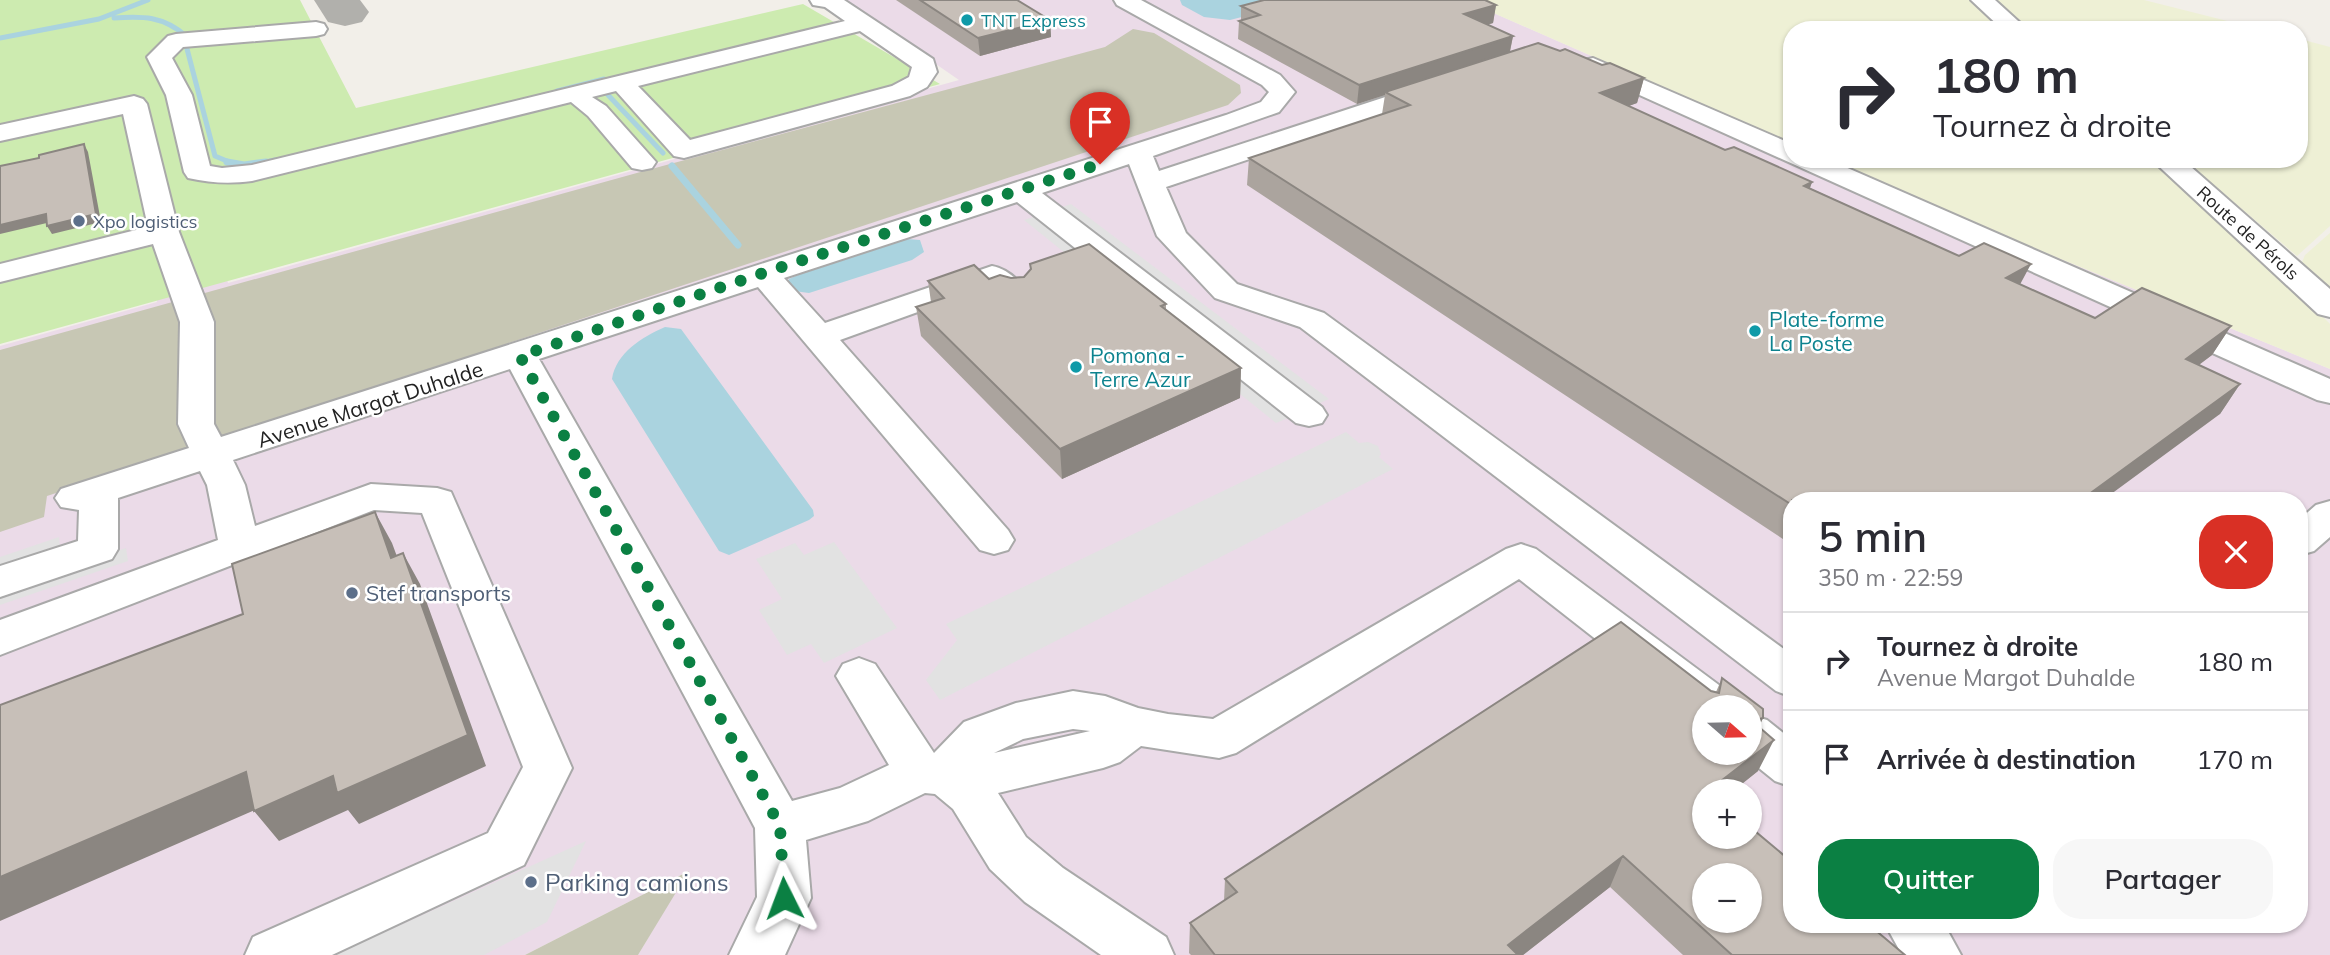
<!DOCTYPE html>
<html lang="fr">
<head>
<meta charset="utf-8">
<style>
	:root { --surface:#fff; --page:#f7f7f7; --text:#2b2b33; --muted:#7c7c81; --line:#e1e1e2; --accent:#0b8043 }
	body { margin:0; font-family:Mulish,sans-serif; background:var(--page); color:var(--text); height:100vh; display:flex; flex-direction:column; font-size:26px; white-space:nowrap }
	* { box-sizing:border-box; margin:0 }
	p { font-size:23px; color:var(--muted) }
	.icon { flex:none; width:38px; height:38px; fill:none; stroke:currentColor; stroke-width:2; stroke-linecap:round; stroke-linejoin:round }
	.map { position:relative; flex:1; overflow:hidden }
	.sheet { position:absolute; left:1783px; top:492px; width:525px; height:441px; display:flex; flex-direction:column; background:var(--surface); border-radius:28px; box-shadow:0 2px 5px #0004 }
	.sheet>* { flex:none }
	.top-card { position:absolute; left:1783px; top:21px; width:525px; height:147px; border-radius:28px; box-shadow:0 2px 5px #0004; background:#fff; color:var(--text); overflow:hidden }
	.needle { width:46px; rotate:110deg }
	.buttons { position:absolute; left:1692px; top:695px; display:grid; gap:14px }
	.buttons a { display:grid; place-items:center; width:70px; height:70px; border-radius:50%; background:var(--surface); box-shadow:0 2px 5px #0004; font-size:35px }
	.pin { position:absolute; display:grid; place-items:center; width:60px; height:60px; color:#fff; margin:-72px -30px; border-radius:50% 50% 50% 0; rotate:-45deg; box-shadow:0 0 7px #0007 }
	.pin .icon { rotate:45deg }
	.me { position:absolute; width:77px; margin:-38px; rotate:357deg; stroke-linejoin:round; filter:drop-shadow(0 0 5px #0008) }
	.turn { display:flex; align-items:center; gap:24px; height:147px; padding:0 35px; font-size:32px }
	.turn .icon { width:91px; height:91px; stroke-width:2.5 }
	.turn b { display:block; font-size:49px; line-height:60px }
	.round { display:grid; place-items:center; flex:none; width:74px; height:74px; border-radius:28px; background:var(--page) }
	.head { display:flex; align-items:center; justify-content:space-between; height:119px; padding:0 35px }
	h1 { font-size:42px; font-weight:600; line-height:52px }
	.cta { display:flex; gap:14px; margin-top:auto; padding:14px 35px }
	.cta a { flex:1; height:80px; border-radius:28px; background:var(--accent); color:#fff; font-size:28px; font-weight:600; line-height:80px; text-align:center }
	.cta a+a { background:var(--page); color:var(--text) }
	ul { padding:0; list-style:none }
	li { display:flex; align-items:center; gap:21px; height:98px; padding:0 35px; border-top:2px solid var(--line) }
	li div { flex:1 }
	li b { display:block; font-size:26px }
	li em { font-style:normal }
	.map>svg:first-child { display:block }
	.industrial { fill:#ebdbe8; fill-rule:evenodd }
	.construction { fill:#c7c7b4 }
	.farmland { fill:#eef0d5 }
	.grass { fill:#cdebb0 }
	.parking { fill:#e2e2e2 }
	.water { fill:#aad3df }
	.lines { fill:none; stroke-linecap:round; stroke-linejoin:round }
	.stream-far1 { stroke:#aad3df; stroke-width:5 }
	.stream { stroke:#aad3df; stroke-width:7 }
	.taxiway { fill:#b1b0ac; fill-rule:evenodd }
	.minor-casing { stroke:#a9a9a9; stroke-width:4 }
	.minor { fill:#fff; fill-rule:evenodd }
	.wall { fill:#aba49e }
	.shaded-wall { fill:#8b8681 }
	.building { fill:#c7bfb8; stroke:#8b8681; stroke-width:2; fill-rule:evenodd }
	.route { stroke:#0b8043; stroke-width:12; stroke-dasharray:0 21.6 }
	.culture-dot { fill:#0f9aa8; stroke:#fff; stroke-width:2.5 }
	.service-dot { fill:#5c6f8a; stroke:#fff; stroke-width:2.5 }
	.labels { text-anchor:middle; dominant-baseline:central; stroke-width:5; stroke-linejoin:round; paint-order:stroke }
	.far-culture-label { font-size:18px; fill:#0d838f; stroke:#fff; text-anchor:start }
	.far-service-label { font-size:18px; fill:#4e5e75; stroke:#fff; text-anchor:start }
	.far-street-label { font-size:18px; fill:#222; stroke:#fff }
	.culture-label { font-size:21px; fill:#0d838f; stroke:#fff; text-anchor:start }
	.street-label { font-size:21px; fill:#222; stroke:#fff }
	.service-label { font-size:21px; fill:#4e5e75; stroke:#fff; text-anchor:start }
	.near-service-label { font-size:24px; fill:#4e5e75; stroke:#fff; text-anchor:start }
</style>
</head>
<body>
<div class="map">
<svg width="2330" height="955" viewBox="0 0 2330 955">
	<rect width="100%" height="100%" fill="#f2efe9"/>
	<!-- industrial -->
	<path class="industrial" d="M843 0H1464L1792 144V159H1828L2046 253 2330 369V955H638L687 872 525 955H0V346L157 302 153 281 173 84 228 283 959 80ZM1792 500H2300V924H1792ZM1704 707H1750V752H1704ZM1704 791H1750V836H1704ZM1704 875H1750V920H1704Z"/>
	<!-- construction -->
	<path class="construction" d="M1133 29 1154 33 1240 85 1241 93 1228 105 47 496 44 517 0 532V350L644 171 1105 47Z
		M689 871 638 955H525Z"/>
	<!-- farmland -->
	<path class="farmland" d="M1464 0H1969L2003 30H1792V144Z
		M1993 0H2144L2263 30H2029Z
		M2300 39 2330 47V226L2297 256 2183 159H2300V100L2308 89 2307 84 2300 82Z
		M1828 159H2152L2266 259 2330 324V369L2046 253Z
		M2330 233V288L2302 262 2305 255Z"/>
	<!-- grass -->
	<path class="grass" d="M0 0H300L356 108 803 4 940 84 0 344Z"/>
	<!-- parking -->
	<path class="parking" d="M1071 204 1329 399 1313 406 1327 418 1308 427 1293 416 1276 423 1024 220Z
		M1346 432 1359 443 1368 442 1378 446 1381 454 1379 457 1393 469 940 700 926 680 957 640 946 624Z
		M59 537 62 569 126 548 128 561 0 605V557Z
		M834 542 897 628 824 663 811 644 787 655 759 610 782 599 756 559 795 543 804 555Z
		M586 841 547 922 484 955H334Z"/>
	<!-- water -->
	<path class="water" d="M1180 0H1308L1230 20 1204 17 1182 5Z
		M907 239 920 240 924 252 912 260 809 293 794 291 787 284 789 279 798 275Z
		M665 327 681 329 813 510 814 516 809 520 729 555 719 551 612 379C616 353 642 337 665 327Z"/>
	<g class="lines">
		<!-- stream-far1 -->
		<path class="stream-far1" d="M114 18C143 16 163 16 186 36
			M0 38 99 19 148 0
			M186 45 215 156 234 164
			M557 91 604 79
			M608 95 663 153
			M256 164 275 160"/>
		<!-- stream -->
		<path class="stream" d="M227 162 244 165 266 162
			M672 166 738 245"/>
		<!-- taxiway -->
		<path class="taxiway" d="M314 0H360L369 12 362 22 345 26 328 22Z"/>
		<!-- minor casing -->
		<g class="minor-casing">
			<path id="minor" d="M810 0H844L933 59 937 72 927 87 910 96 684 158 674 156 616 91 592 97 606 106 656 162 652 168 642 170 632 168 588 116 571 102 252 181C229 184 211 183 188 178L184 172 166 95 147 57 168 36 176 34 316 22 324 24 327 29 324 34 316 36 183 47 172 58 192 95 210 166 222 168 252 165 845 21 825 7 813 5ZM860 31 912 67 909 77 892 86 690 140 638 86Z
				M1114 0H1141L1280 75 1295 92 1279 112 1153 156 1159 171 1425 84 1434 82 1443 84 1446 89 1443 94 1166 187 1186 233 1237 284 1324 313 1792 655V697L1776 691 1300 327 1215 298 1157 236 1129 164 1042 193 1322 407 1327 415 1322 423 1309 426 1296 423 1017 202 784 278 825 323 992 266C1008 269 1022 283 1031 296L1026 303C1008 307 1000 300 987 287L840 340 1008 530 1014 540 1008 550 994 554 980 550 758 287 539 359 792 801 840 788 889 765 836 676 843 664 859 658 875 664 934 753 964 722 1016 703 1073 691 1105 696 1138 708 1168 714 1213 719 1506 549 1521 544 1536 549 1731 694 1738 707H1704V722L1699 720 1519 579 1236 753 1219 758 1141 746 1120 762 1103 768 998 793 1026 837 1063 868 1166 937 1174 955H1101L1025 902 990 869 953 809 935 794 925 793 868 821 806 840 811 898 785 955H729L757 897 755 828 510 369 233 460 245 485 255 526 371 484 437 488 451 492 572 768 524 865 332 955H245L253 937 488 833 523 767 422 513 374 510 0 655V620L218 540 207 485 200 471 118 498V549L112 559 0 597V566L78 541 79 510 61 507 55 498 61 489 189 448 178 424 180 322 153 244 0 282V264L148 227 123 114 0 141V125L134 96 143 99 147 104 179 232 214 322V424L221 437 1226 115 1261 102 1269 92 1262 85 1117 5ZM1073 729 1090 731 994 753 1023 739Z
				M1971 0H1995L2028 30H2003Z
				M1593 58 1792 144V159H1827L2330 379V403L2317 400 1584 70 1581 65 1584 60Z
				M2151 159H2182L2330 289V317L2318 314Z
				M2330 501V537L2314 551 2300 555V519L2316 505Z
				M1750 715 1767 720 1792 740V787L1775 781 1739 752H1750Z
				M1885 924H1944L1961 955H1902Z"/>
		</g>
		<!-- minor -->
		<use href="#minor" class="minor"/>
	</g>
	<!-- wall -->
	<path class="wall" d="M896 0H1017L1050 20 1051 37 980 56Z
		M1496 5 1493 23 1487 25 1513 36 1510 52 1602 65 1644 78 1637 103 1628 106 1725 150 1812 182 1810 188 2095 318 2231 326 2212 355 2199 365 2240 384 2220 414 1792 500V545L1247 185 1249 158 1382 114 1385 95 1357 104 1238 39 1239 21 1241 20V6Z
		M1030 264 1166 304V310L1241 368 1240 398 1062 479 921 336 916 307 931 302 928 281 1024 277 1030 270Z
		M1722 678 1763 718 1759 727 1758 771 1733 791H1704L1905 955H1683L1610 887 1523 955H1191L1189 953 1190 923 1224 901 1225 879 1711 691 1716 692Z"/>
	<!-- shaded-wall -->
	<path class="shaded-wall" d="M1496 5 1493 23 1461 32 1464 14Z
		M1050 20 1051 37 980 56 978 38Z
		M1513 36 1509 55 1385 92V95L1357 104 1359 85Z
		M1644 78 1637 103 1594 119 1600 93Z
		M84 144 88 152 101 222 52 234 47 226Z
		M1812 182 1802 209 1804 186Z
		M46 214 51 222 0 234V225Z
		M2031 264 2016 292 2006 278Z
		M2231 326 2212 355 2166 389 2186 359Z
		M1241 368 1240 398 1062 479 1060 449Z
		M2240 384 2220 414 2103 500H2081Z
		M375 512 392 543 409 589 391 558Z
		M403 553 420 584 486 766 359 824 348 810 279 841 254 811 333 776Z
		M1763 718 1750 744 1752 721Z
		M1774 740 1758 771 1733 791H1708Z
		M246 772 271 803 0 921V877Z
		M1623 856 1610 887 1523 955H1505L1508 945Z"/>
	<!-- building -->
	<path class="building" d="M920 0H1017L1050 20 978 38Z
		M1264 0H1485L1496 5 1464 14 1513 36 1359 85 1239 21 1260 15 1241 6Z
		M1538 43 1560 51 1565 49 1602 65 1610 63 1644 78 1600 93 1725 150 1734 147 1812 182 1804 186 1959 256 1984 243 2031 264 2006 278 2095 318 2142 288 2231 326 2186 359 2240 384 2081 500H1792V505L1249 158 1410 105 1385 92Z
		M84 144 96 214 47 226 46 214 0 225V166L39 158V155Z
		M1089 244 1166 304 1161 306 1241 368 1060 449 916 307 944 298 928 281 974 265 989 279 1000 275 1011 278 1024 277 1031 269 1030 264Z
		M375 512 391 558 403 553 468 735 337 793 333 776 254 811 246 772 0 877V705L243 614 232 564Z
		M1621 622 1711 691 1719 693 1722 678 1763 709V718L1752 721 1774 740 1708 791H1704V836H1750V827L1792 862V924H1868L1905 955H1732L1623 856 1508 945 1518 955H1215L1190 923 1237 892 1225 879ZM1704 707H1750V752H1704ZM1704 875H1750V920H1704Z"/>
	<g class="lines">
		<!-- route -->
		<path class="route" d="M784 898 780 826 520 356 763 273 1100 164"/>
	</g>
	<!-- markers -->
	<g class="culture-dot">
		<circle cx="967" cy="20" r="7"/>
		<circle cx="1755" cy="331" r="7"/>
		<circle cx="1076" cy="367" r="7"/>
	</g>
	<g class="service-dot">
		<circle cx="79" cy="221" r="7"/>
		<circle cx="352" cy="593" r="7"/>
		<circle cx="531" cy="882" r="7"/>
	</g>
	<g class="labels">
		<!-- far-culture labels -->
		<g class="far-culture-label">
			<text x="981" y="20">TNT Express</text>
		</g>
		<!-- far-service labels -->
		<g class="far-service-label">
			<text x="93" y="221">Xpo logistics</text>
		</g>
		<!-- far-street labels -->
		<g class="far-street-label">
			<text transform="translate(2248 233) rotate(42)">Route de Pérols</text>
		</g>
		<!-- culture labels -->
		<g class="culture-label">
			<text x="1769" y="319">Plate-forme<tspan x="1769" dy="24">La Poste</tspan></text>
			<text x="1090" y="355">Pomona -<tspan x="1090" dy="24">Terre Azur</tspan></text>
		</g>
		<!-- street labels -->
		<g class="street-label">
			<text transform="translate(370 404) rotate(-18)">Avenue Margot Duhalde</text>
		</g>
		<!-- service labels -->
		<g class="service-label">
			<text x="366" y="593">Stef transports</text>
		</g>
		<!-- near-service labels -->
		<g class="near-service-label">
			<text x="545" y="882">Parking camions</text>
		</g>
	</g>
</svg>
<div class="buttons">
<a><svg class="needle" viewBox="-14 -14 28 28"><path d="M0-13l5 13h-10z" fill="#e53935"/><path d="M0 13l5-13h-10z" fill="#7c7c81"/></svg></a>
<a>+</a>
<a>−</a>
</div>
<div class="pin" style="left:1100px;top:164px;background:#d93025"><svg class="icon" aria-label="arrive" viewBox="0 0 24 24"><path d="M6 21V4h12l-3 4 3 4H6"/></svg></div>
<svg class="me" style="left:784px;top:898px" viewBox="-20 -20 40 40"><path d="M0-17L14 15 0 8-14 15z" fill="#0b8043" stroke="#fff" stroke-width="4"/></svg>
<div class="top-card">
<div class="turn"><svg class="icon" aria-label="right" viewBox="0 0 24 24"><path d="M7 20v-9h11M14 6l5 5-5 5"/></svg><div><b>180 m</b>Tournez à droite</div></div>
</div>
<section class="sheet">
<div class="head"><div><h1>5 min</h1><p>350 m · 22:59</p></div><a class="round" style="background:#d93025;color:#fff"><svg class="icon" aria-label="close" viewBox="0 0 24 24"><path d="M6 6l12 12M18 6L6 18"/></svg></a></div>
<ul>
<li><svg class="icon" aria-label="right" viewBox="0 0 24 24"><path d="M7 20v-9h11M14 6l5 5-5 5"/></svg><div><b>Tournez à droite</b><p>Avenue Margot Duhalde</p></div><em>180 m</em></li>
<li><svg class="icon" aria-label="arrive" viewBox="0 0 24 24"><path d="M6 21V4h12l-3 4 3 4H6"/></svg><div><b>Arrivée à destination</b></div><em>170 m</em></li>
</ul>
<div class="cta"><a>Quitter</a><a>Partager</a></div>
</section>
</div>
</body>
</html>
